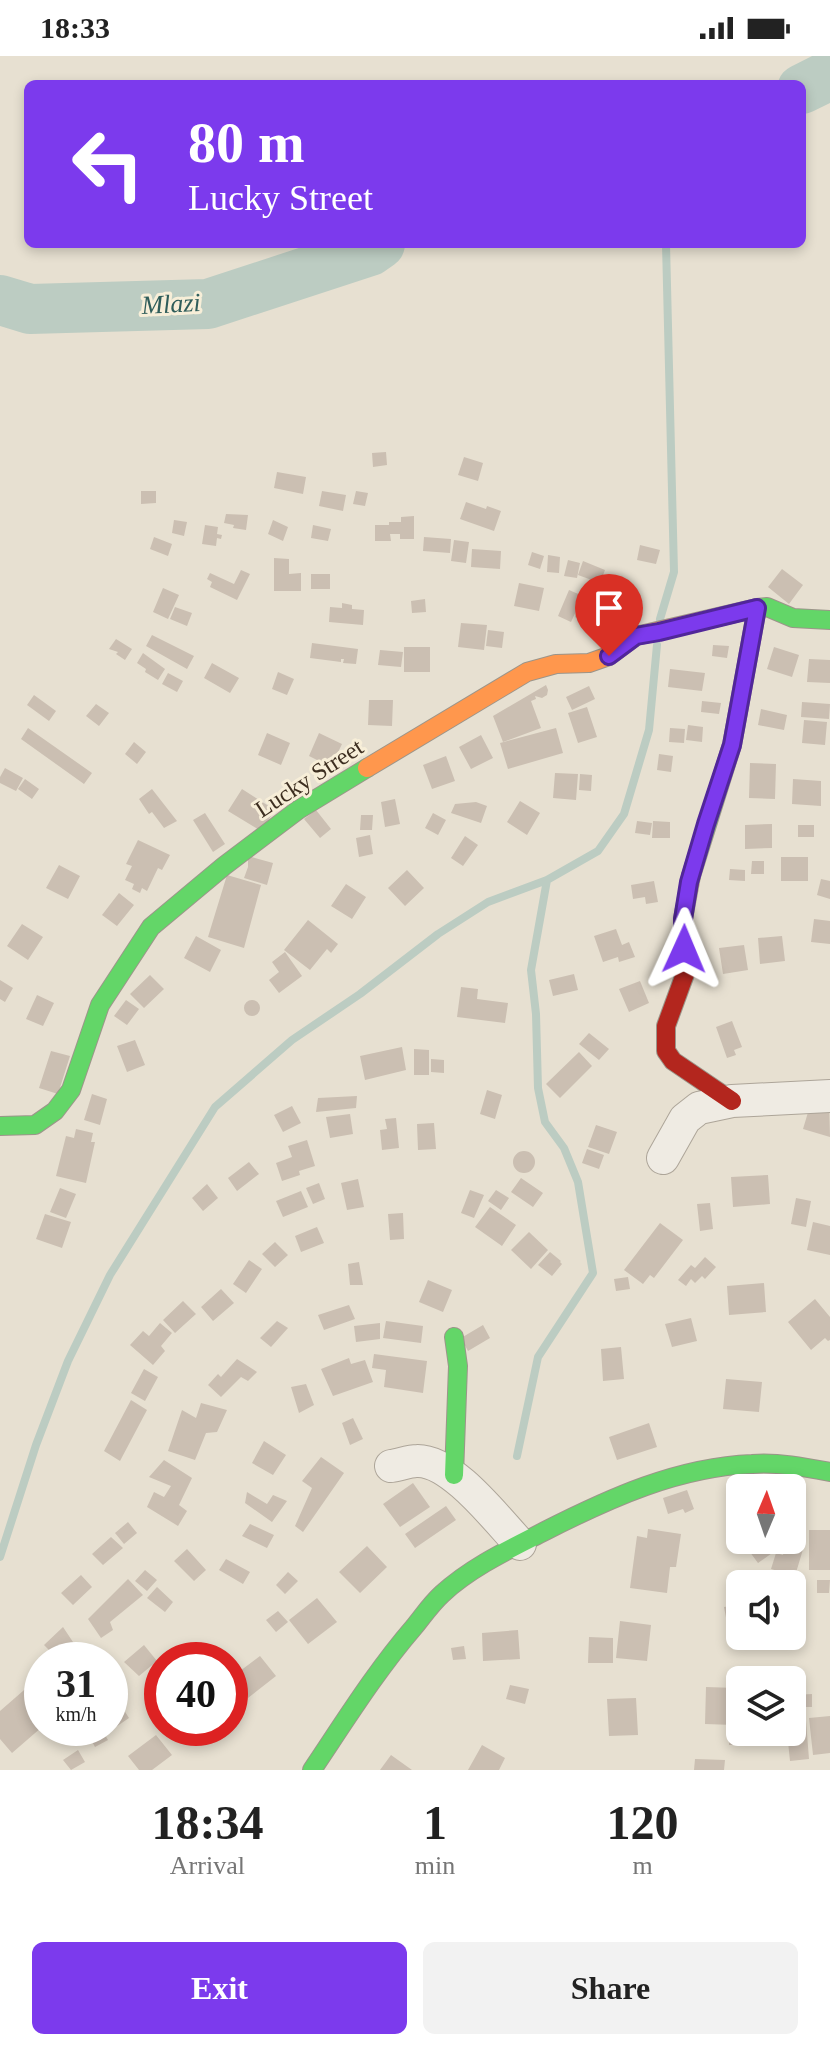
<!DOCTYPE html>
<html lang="en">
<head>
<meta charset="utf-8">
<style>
	:root { --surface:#fff; --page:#f2f2f2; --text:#222; --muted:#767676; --accent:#7c3aed }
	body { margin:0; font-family:Georgia,serif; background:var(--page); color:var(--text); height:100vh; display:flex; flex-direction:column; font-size:30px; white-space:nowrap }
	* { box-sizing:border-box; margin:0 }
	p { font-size:26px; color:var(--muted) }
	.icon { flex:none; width:44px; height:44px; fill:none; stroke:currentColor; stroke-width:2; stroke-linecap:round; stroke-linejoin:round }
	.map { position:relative; height:1714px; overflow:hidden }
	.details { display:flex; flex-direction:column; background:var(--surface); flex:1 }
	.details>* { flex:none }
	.banner { position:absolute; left:24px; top:24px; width:782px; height:168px; border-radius:12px; box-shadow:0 4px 12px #0003; background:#7c3aed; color:#fff; overflow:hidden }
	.needle { width:52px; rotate:2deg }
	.tools { position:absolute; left:726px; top:1418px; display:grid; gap:16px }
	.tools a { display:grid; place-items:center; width:80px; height:80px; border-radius:12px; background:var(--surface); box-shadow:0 4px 12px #0003; font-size:40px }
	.speed { position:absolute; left:24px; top:1586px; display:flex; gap:16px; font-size:40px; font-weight:700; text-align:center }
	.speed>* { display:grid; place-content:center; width:104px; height:104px; border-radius:50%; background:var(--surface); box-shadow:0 4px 12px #0003; line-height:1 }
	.speed small { font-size:20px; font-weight:400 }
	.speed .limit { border:12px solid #d22; background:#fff; color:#111 }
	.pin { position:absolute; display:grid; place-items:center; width:68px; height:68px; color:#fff; margin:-82px -34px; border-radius:50% 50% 50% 0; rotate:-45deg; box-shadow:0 0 8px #0007 }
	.pin .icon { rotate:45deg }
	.me { position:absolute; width:88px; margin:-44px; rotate:1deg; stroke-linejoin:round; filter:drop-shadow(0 0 6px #0008) }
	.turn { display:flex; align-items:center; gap:28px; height:168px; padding:0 32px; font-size:36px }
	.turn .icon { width:104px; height:104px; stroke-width:2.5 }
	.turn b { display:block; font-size:56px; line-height:68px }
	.eta { display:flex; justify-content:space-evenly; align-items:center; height:136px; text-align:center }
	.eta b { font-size:48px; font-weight:700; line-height:56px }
	.button { display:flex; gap:16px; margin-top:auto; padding:16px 32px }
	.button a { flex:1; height:92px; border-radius:12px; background:var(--accent); color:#fff; font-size:32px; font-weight:700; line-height:92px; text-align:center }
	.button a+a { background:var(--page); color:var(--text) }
	.status { display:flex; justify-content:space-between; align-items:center; height:56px; padding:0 40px; background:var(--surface); direction:ltr }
	.status svg { height:22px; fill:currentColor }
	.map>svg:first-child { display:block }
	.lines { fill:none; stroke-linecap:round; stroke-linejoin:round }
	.stream { stroke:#bcccc2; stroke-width:8 }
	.river { stroke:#bcccc2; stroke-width:50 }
	.building { fill:#cbbfb2 }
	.street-casing { stroke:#ada599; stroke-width:34 }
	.fast-casing { stroke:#9c958a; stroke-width:20 }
	.slow-casing { stroke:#9c958a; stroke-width:20 }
	.jam-casing { stroke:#9c958a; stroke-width:20 }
	.street { stroke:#efebe3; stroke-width:32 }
	.fast { stroke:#63d668; stroke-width:18 }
	.slow { stroke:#ff974d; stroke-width:18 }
	.jam { stroke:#b3261e; stroke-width:18 }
	.route-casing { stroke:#51269a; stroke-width:20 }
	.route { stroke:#7c3aed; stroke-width:14 }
	.labels { text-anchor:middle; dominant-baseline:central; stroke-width:6; stroke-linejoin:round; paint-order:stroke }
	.street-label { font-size:24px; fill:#3d2e20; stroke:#f7eed8 }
	.water-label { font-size:26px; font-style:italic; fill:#2f5d5a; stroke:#f7eed8 }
</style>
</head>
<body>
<div class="status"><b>18:33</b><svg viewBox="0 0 49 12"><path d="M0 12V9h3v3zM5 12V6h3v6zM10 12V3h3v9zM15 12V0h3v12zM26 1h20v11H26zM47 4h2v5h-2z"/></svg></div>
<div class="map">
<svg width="830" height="1714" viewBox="0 0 830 1714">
	<rect width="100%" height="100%" fill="#e7e0d1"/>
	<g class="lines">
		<!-- stream -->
		<path class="stream" d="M660 563 674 516 666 188
			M517 1400 538 1301 593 1217 578 1126 564 1092 545 1066 538 1032 536 958 531 914 547 824
			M0 1501 36 1389 68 1305 110 1219 215 1051 292 984 360 938 438 878 488 846 547 824 598 795 624 758 649 674 657 589"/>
		<!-- river -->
		<path class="river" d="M802 33 830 19
			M0 244 30 253 208 248 370 195 380 188"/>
	</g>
	<!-- building -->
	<path class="building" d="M386 396 387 409 373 411 372 397Z
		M464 401 483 407 478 425 458 419Z
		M277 416 306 421 303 438 274 432Z
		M141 435H156V447L141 448Z
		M322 435 346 439 343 455 319 450Z
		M356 435 368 437 365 450 353 448Z
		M466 446 486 453 487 450 501 455 494 475 460 463Z
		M226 458 248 459 246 474 233 472 234 469 224 467Z
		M414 460V483H400V478H390L391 485H375V469H389V466H401V461Z
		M174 464 187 466 184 480 172 477Z
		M273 464 288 471 283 485 268 478Z
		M205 469 218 471 217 478 222 479 221 483 217 482 216 490 202 488Z
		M313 469 331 473 328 485 311 482Z
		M154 481 172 488 168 500 150 493Z
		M424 481 451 483 450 497 423 495Z
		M454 484 469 486 466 507 451 505Z
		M640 489 660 494 656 508 637 504Z
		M472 493 501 495 500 513 471 511Z
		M532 496 544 500 540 513 528 509Z
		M548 499 560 501 559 517 547 516Z
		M274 502 289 503V518L301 517V535H274Z
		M568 504 580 507 577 522 564 520Z
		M583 505 605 514 600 527 578 519Z
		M782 513 803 529 789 548 768 531Z
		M241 514 250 518 237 544 210 531 212 526 207 523 210 517 234 528Z
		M311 518H330V533H311Z
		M519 527 544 532 539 555 514 550Z
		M163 532 179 539 168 563 153 556Z
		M569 534 583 540 571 566 558 560Z
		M425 543 426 556 412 557 411 545Z
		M342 547 352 549V553L364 554 363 569 329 566 330 551 342 552Z
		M581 547 602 558 596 571 575 561Z
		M175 551 192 557 187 570 170 563Z
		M461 567 487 569 484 594 458 591Z
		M488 574 504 576 502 592 486 590Z
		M152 579 194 600 187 613 146 590Z
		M116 583 132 593 125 604 116 598 118 596 109 593Z
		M312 587 358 593 356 608 343 607 344 603H341V606L310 602Z
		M713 589 729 590 727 602 712 600Z
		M404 591H430V616H404Z
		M774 591 799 599 792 621 767 613Z
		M380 594 403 596 401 611 378 609Z
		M143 597 165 613 158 624 145 616 146 613 137 607Z
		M809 603 830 604V627L807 626Z
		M212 607 239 622 230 637 204 622Z
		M670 613 705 617 702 635 668 631Z
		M278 616 294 623 287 639 272 633Z
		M168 617 183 625 177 636 162 628Z
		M546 629 548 634 547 639 542 642 535 640 536 643 531 645 541 672 503 686 493 660Z
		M589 630 595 643 572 654 566 641Z
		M34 639 56 655 49 665 27 649Z
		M369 644H393L392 670 368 669Z
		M702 645 721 647 719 658 701 656Z
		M802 646 830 648 829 663 801 661Z
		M96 648 109 657 99 670 86 660Z
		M587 651 597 681 578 687 568 657Z
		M761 653 787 659 784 674 758 669Z
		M804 664 827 666 825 689 802 687Z
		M688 669 703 671 702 686 686 684Z
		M28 672 92 717 84 728 21 683Z
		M556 672 563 697 508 713 500 687Z
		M670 672 685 673 684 687 669 686Z
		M267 677 290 687 281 709 258 699Z
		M319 677 342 688 331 711 309 700Z
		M481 679 493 702 471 713 459 691Z
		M134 686 146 696 137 708 125 698Z
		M659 698 673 700 671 716 657 714Z
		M446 700 455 725 432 733 423 709Z
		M750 707 776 708 775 743 749 742Z
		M5 712 23 722 16 735 0 727V721Z
		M555 717 578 718 576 744 553 742Z
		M580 718 592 719 591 735 579 734Z
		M25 723 39 733 32 743 18 733Z
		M793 723 821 725V750L792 748Z
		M152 733 177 765 164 772 152 756 149 758 139 743Z
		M242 733 275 754 261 775 228 755Z
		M395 743 400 768 385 771 381 746Z
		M520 745 540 757 527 779 507 766Z
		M476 746 487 750 481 767 451 757 455 748Z
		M316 754 331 773 320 782 304 763Z
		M205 757 225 788 213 796 193 764Z
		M433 757 446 764 438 779 425 772Z
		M361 759H373L372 774H360Z
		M637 765 652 767 650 779 635 777Z
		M653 765 670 766V782H652Z
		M772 768V792L745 793V769Z
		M798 769H814V781H798Z
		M370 779 373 798 359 801 356 782Z
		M465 780 478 789 463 810 451 802Z
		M138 784 170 799 162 814 158 812 147 835 142 832 140 837 132 833 134 828 125 824 132 810 126 808Z
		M248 800 273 807 267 829 244 822 248 811Z
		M781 801H808V825H781Z
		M752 805H764V818H751Z
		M59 809 80 820 68 843 46 832Z
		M730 813 745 814V825L729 824Z
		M407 814 424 832 405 850 388 832Z
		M227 819 261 829 244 892 208 881Z
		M821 823 830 825V843L817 839Z
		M654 825 658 846 646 848 645 841 633 843 631 829Z
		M346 828 366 841 352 863 331 850Z
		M119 837 134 849 117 870 102 859Z
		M814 863 830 865V888L811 886Z
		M308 864 338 888 331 897 327 893 310 914 284 894Z
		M22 868 43 881 28 904 7 890Z
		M616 873 622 889 629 886 635 901 619 906 618 901 603 906 594 880Z
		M196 880 221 894 210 916 184 902Z
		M782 880 785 905 760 908 758 882Z
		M744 889 748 914 723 918 719 892Z
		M285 896 302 920 279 937 269 924 279 916 272 906Z
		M574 918 578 934 553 940 549 924Z
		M150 919 164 933 144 952 130 938Z
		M0 924 13 932 5 946 0 943Z
		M640 925 649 947 629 956 619 933Z
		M461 931 478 933 477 943 508 947 505 967 457 961Z
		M37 939 54 947 43 970 26 963Z
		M126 944 139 953 127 969 114 960Z
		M244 952a8 8 0 1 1 16 0a8 8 0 1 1-16 0Z
		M732 965 742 991 734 994 736 999 727 1002 716 971Z
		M589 977 609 993 599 1004 579 988Z
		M135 984 145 1009 127 1016 117 990Z
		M402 991 406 1014 365 1024 360 1000Z
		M414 993 429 994V1019H414Z
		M51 995 70 1000 58 1038 39 1032Z
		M579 996 592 1010 560 1042 546 1028Z
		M431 1003 444 1004V1017L431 1016Z
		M487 1034 502 1039 495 1063 480 1058Z
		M92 1038 107 1043 100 1069 84 1064Z
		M357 1040 356 1052 316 1056 318 1042Z
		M829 1043 830 1081 803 1073 809 1053 825 1057Z
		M292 1050 301 1067 283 1076 274 1059Z
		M350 1058 353 1078 330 1082 326 1061Z
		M396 1062 399 1092 382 1094 380 1074 387 1073 385 1063Z
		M434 1067 436 1093 418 1094 417 1068Z
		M596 1069 617 1076 609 1098 588 1091Z
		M76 1073 93 1077 91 1086H95L86 1127 56 1120 66 1080 74 1082Z
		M307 1084 315 1110 299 1115 300 1119 282 1125 276 1107 292 1101 288 1090Z
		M587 1093 604 1099 599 1113 582 1107Z
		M513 1106a11 11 0 1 1 22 0a11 11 0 1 1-22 0Z
		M249 1106 259 1118 237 1135 228 1122Z
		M768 1119 770 1148 733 1151 731 1121Z
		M521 1122 543 1137 533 1151 511 1136Z
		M358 1123 364 1151 347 1154 341 1127Z
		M319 1127 325 1143 313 1148 306 1132Z
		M207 1128 218 1142 203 1155 192 1142Z
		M60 1132 76 1138 66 1162 50 1156Z
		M470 1134 484 1139 474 1162 461 1157Z
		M496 1134 509 1142 501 1154 488 1145Z
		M301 1135 308 1151 283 1161 276 1145Z
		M796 1142 811 1145 806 1171 791 1168Z
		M710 1147 713 1173 700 1175 697 1148Z
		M490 1151 516 1169 502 1190 475 1171Z
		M403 1157 404 1183 390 1184 388 1158Z
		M45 1158 71 1166 62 1192 36 1183Z
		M813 1166 830 1170V1199L807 1194Z
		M660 1167 683 1184 654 1222 650 1219 643 1228 624 1214Z
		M317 1171 324 1187 301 1196 295 1180Z
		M529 1176 548 1194 531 1213 511 1194Z
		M275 1186 288 1199 275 1211 262 1198Z
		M550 1196 561 1205 560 1206 562 1208 552 1220 538 1209Z
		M705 1201 716 1211 705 1223 702 1220 695 1227 691 1223 686 1230 678 1224 691 1209 695 1212Z
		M249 1204 262 1213 246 1237 233 1228Z
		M359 1206 363 1229H350L348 1208Z
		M628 1221 630 1233 616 1235 614 1223Z
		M428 1224 452 1234 443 1256 419 1246Z
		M764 1227 766 1256 729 1259 727 1230Z
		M221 1233 234 1247 213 1265 201 1251Z
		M815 1243 830 1261V1284L828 1285 825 1282 811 1294 788 1266Z
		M183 1245 196 1258 175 1277 163 1264Z
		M349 1249 355 1263 324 1274 318 1259Z
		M691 1262 697 1285 672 1291 665 1268Z
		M277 1265 288 1272 271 1291 260 1282Z
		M386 1265 423 1270 421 1287 383 1282Z
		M160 1267 172 1277 161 1290 165 1295 153 1309 130 1289 143 1275 149 1280Z
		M380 1267V1283L356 1286 354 1270Z
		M483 1269 490 1282 468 1295 461 1282Z
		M621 1291 624 1323 603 1325 601 1293Z
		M374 1298 427 1305 423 1337 384 1331 386 1314 372 1312Z
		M349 1302 351 1308 365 1304 373 1326 333 1340 321 1313Z
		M237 1303 257 1316 248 1325 241 1321 221 1341 208 1329 218 1318 221 1321Z
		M144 1313 158 1321 145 1345 131 1337Z
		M726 1323 762 1326 759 1356 723 1353Z
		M306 1328 314 1349 299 1357 291 1331Z
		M131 1344 147 1354 120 1405 104 1395Z
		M201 1347 227 1354 217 1376 206 1377 195 1404 168 1395 182 1354 196 1362Z
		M353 1362 363 1383 350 1389 342 1367Z
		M649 1367 657 1391 617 1404 609 1381Z
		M264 1385 286 1399 273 1419 252 1407Z
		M321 1401 344 1417 303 1476 295 1470 312 1432 302 1425Z
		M164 1404 192 1422 179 1449 187 1455 178 1470 147 1451 154 1436 164 1441 171 1430 149 1421Z
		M413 1427 430 1451 400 1471 383 1448Z
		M687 1434 694 1453 685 1457 683 1453 668 1458 663 1442Z
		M247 1436 267 1448 273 1439 287 1445 272 1466 245 1447Z
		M446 1450 456 1464 415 1492 405 1478Z
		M128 1466 137 1477 124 1488 115 1477Z
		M250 1468 274 1479 267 1492 242 1480Z
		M648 1473 681 1478 676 1511H670L667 1537 630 1532 637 1480 647 1482Z
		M809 1474H830V1514H809Z
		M111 1481 123 1492 103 1509 92 1498Z
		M741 1484H778L782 1490 758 1507Z
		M786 1485 804 1490 795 1520 771 1513 776 1497 783 1499Z
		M367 1490 387 1511 360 1537 339 1516Z
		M187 1493 206 1514 194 1525 174 1505Z
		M226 1503 250 1516 243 1528 219 1514Z
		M145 1514 157 1524 147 1535 135 1525Z
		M288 1516 298 1525 285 1538 276 1529Z
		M81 1519 92 1531 73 1549 61 1537Z
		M128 1523 143 1539 110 1566 113 1574 101 1582 88 1563Z
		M817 1524H830L829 1537H817Z
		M157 1531 173 1546 165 1556 147 1542Z
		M740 1531V1580H769V1582L731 1588 724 1551 738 1549 735 1532Z
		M317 1542 337 1566 308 1588 289 1564Z
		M278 1555 288 1566 276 1576 266 1564Z
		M620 1565 651 1569 647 1605 616 1602Z
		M63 1571 77 1592 59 1604 44 1589Z
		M518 1574 520 1603 483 1605 482 1577Z
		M589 1581 613 1582V1607H588Z
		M144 1589 157 1605 139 1620 124 1606Z
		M464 1590 466 1603 453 1604 451 1592Z
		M260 1600 276 1620 248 1642 232 1621Z
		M31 1628 42 1641V1671L12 1697 0 1683V1655Z
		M510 1629 529 1633 525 1648 506 1643Z
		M706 1631 736 1632 734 1669 705 1668Z
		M812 1638V1651H792V1639Z
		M636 1642 638 1679 609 1680 607 1643Z
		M120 1648 129 1662 113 1673 110 1668V1655Z
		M805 1652 809 1703 790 1705 787 1676H792V1653Z
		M830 1660V1697L813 1699 809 1662Z
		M94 1672H101L108 1684 95 1691 87 1676Z
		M187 1672H214L197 1685Z
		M729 1672H740V1676H761L762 1689H729Z
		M156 1679 172 1699 152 1714H139L128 1700Z
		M482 1689 505 1702 499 1714H468Z
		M78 1694 85 1706 71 1714 63 1704Z
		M391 1699 412 1714H380Z
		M695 1703 725 1704 724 1714H694Z"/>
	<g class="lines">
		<!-- street casing -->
		<g class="street-casing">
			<path id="street" d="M663 1102 685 1063 699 1052 732 1045 830 1040
				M391 1410C399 1409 409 1405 417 1405 452 1404 497 1464 520 1488"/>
		</g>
		<!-- fast casing -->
		<g class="fast-casing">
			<path id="fast" d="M691 820 732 689 757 552 767 551 793 562 830 564
				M0 1070 35 1069 55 1055 71 1034 100 949 151 871 224 810 298 754 367 712
				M454 1281 458 1310 454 1419
				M312 1714C345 1665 376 1615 414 1571 423 1560 431 1548 442 1538 471 1511 510 1493 545 1475 610 1442 678 1411 752 1408 778 1406 804 1411 830 1416"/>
		</g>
		<!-- slow casing -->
		<g class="slow-casing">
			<path id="slow" d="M367 712 527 616 556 608 589 607 609 600 636 580 757 552"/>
		</g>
		<!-- jam casing -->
		<g class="jam-casing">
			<path id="jam" d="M691 820 683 863 685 918 666 970V995L673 1005 732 1045"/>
		</g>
		<!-- street -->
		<use href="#street" class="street"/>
		<!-- fast -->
		<use href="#fast" class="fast"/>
		<!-- slow -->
		<use href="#slow" class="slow"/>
		<!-- jam -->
		<use href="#jam" class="jam"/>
	</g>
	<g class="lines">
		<!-- route casing -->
		<g class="route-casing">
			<path id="route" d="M609 600 636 580 659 576 757 552 732 689 706 768 689 826 683 863 684 893"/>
		</g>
		<!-- route -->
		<use href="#route" class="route"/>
	</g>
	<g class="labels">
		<!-- street labels -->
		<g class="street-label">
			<text transform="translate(309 722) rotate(-33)">Lucky Street</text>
		</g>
		<!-- water labels -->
		<g class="water-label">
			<text transform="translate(171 248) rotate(-3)">Mlazi</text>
		</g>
	</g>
</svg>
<div class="tools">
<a><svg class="needle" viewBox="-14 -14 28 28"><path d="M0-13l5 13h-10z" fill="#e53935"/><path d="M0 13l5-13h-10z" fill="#767676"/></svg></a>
<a><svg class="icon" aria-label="sound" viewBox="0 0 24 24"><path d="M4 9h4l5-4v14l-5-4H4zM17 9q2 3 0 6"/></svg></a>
<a><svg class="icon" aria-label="layers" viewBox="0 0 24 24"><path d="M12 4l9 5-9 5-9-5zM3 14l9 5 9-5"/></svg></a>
</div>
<div class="speed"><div>31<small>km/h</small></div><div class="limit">40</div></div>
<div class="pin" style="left:609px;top:600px;background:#d93025"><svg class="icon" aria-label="arrive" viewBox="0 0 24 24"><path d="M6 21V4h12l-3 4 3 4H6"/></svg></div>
<svg class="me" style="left:684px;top:893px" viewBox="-20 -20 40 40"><path d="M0-17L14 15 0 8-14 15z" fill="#7c3aed" stroke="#fff" stroke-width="4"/></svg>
<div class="banner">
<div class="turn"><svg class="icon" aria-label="left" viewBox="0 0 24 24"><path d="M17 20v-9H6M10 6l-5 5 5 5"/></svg><div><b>80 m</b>Lucky Street</div></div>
</div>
</div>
<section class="details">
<div class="eta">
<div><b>18:34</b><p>Arrival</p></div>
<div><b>1</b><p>min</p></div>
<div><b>120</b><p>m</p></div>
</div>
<div class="button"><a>Exit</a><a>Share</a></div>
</section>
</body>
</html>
